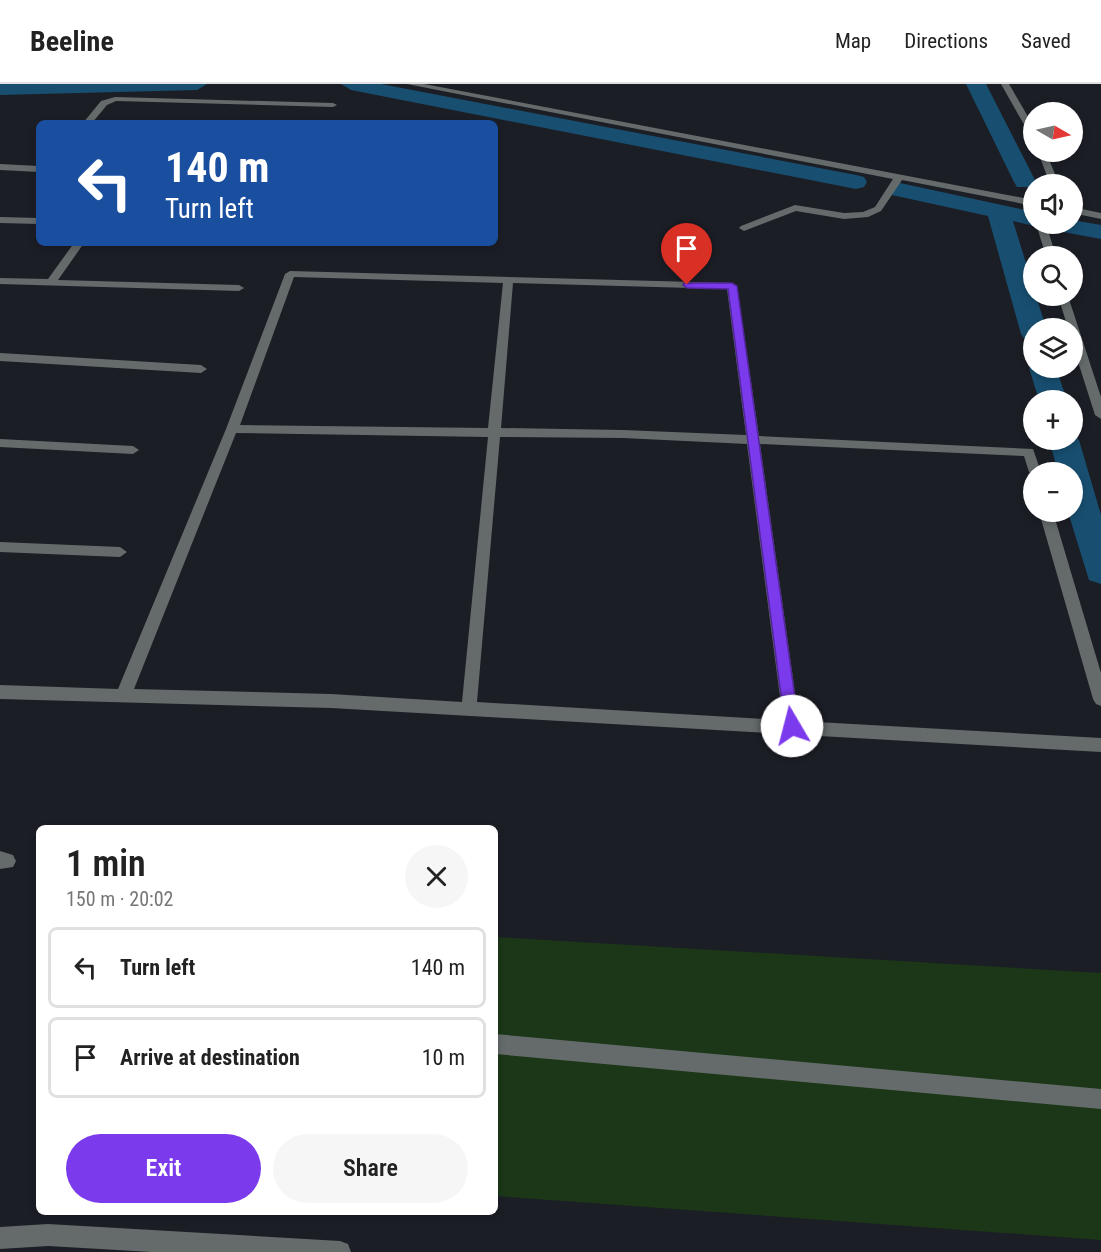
<!DOCTYPE html>
<html lang="en">
<head>
<meta charset="utf-8">
<style>
	:root { --surface:#fff; --page:#f6f6f6; --text:#222; --muted:#767676; --line:#e0e0e0; --accent:#7c3aed }
	body { margin:0; font-family:"Roboto Condensed",sans-serif; background:var(--page); color:var(--text); height:100vh; display:flex; flex-direction:column; font-size:22px; white-space:nowrap }
	* { box-sizing:border-box; margin:0 }
	p { font-size:20px; color:var(--muted) }
	.icon { flex:none; width:33px; height:33px; fill:none; stroke:currentColor; stroke-width:2; stroke-linecap:round; stroke-linejoin:round }
	.map { position:relative; flex:1; overflow:hidden }
	.drawer { position:absolute; left:36px; top:741px; width:462px; height:390px; display:flex; flex-direction:column; background:var(--surface); border-radius:9px; box-shadow:0 3px 9px #0003 }
	.drawer>* { flex:none }
	.banner { position:absolute; left:36px; top:36px; width:462px; height:126px; border-radius:9px; box-shadow:0 3px 9px #0003; background:#1a4fa0; color:#fff; overflow:hidden }
	.needle { width:39px; rotate:99deg }
	.tools { position:absolute; left:1023px; top:18px; display:grid; gap:12px }
	.tools a { display:grid; place-items:center; width:60px; height:60px; border-radius:50%; background:var(--surface); box-shadow:0 3px 9px #0003; font-size:30px }
	.pin { position:absolute; display:grid; place-items:center; width:51px; height:51px; color:#fff; margin:-62px -26px; border-radius:50% 50% 50% 0; rotate:-45deg; box-shadow:0 0 6px #0007 }
	.pin .icon { rotate:45deg }
	.me { position:absolute; width:66px; margin:-33px; rotate:352deg; stroke-linejoin:round; filter:drop-shadow(0 0 4px #0008) }
	.turn { display:flex; align-items:center; gap:21px; height:126px; padding:0 30px; font-size:27px }
	.turn .icon { width:78px; height:78px; stroke-width:2.5 }
	.turn b { display:block; font-size:42px; line-height:51px }
	.round { display:grid; place-items:center; flex:none; width:63px; height:63px; border-radius:32px; background:var(--page) }
	.overview { display:flex; align-items:center; justify-content:space-between; height:102px; padding:0 30px }
	h1 { font-size:36px; font-weight:600; line-height:45px }
	.action { display:flex; gap:12px; margin-top:auto; padding:12px 30px }
	.action a { flex:1; height:69px; border-radius:36px; background:var(--accent); color:#fff; font-size:24px; font-weight:600; line-height:69px; text-align:center }
	.action a+a { background:var(--page); color:var(--text) }
	ul { padding:0; list-style:none }
	li { display:flex; align-items:center; gap:18px; height:81px; margin:0 12px 9px; padding:0 18px; border:3px solid var(--line); border-radius:9px }
	li div { flex:1 }
	li b { display:block; font-size:22px }
	li em { font-style:normal }
	header { display:flex; align-items:center; gap:36px; box-sizing:border-box; height:84px; padding:0 30px; background:var(--surface); border-bottom:2px solid var(--line) }
	header strong { font-size:28px }
	nav { display:flex; gap:33px; margin-inline-start:auto; font-size:21px }
	.map>svg:first-child { display:block }
	.green { fill:#1b3718 }
	.lines { fill:none; stroke-linecap:round; stroke-linejoin:round }
	.canal { fill:#184f71; fill-rule:evenodd }
	.service { fill:#656b6b; fill-rule:evenodd }
	.minor { fill:#656b6b; fill-rule:evenodd }
	.route { fill:#7c3aed; stroke:#51269a; stroke-width:1.5 }
</style>
</head>
<body>
<header>
<strong>Beeline</strong>
<nav><a>Map</a><a>Directions</a><a>Saved</a></nav>
</header>
<div class="map">
<svg width="1101" height="1168" viewBox="0 0 1101 1168">
	<rect width="100%" height="100%" fill="#1c1e26"/>
	<!-- green -->
	<path class="green" d="M495 853 1101 889V1156L495 1112Z"/>
	<g class="lines">
		<!-- canal -->
		<path class="canal" d="M0 0H207L197 6 0 11Z
			M341 0H381L856 91 864 93 867 98 864 103 856 105 351 6Z
			M966 0H986L1036 98 1033 103H1017L1014 98Z
			M900 99 1034 128V140H1042L1034 142 1013 137 1046 244H1034V258L1025 256 1021 250 988 132 892 111 889 106 892 101Z
			M1072 136 1101 141V155L1047 145 1043 140H1072Z
			M1034 278V284H1056L1067 316H1039L1029 284Z
			M1072 348 1079 356 1101 431V500L1089 496 1068 428H1072V388H1058L1049 356H1072Z"/>
		<!-- service -->
		<path class="service" d="M0 133 39 134V140L0 139Z
			M0 269 201 281 207 285 201 289 0 277Z
			M0 458 120 463 127 468 120 473 0 468Z
			M0 767 13 771 16 777 13 783 0 785Z
			M495 950 1101 1005V1025L495 970Z"/>
		<!-- minor -->
		<path class="minor" d="M407 0H424L1034 116V122L902 96 881 127 868 133 844 135 796 127 744 147 739 144 741 142 795 121 844 129 863 128 875 123 893 95Z
			M1001 0H1009L1034 43V53L1030 51Z
			M115 13 333 19 337 21 333 23 116 17 107 21 92 39H83L101 17Z
			M1038 68H1046L1059 100H1050Z
			M0 80 39 82V88L0 86Z
			M1072 123 1101 129V135L1072 129Z
			M1036 140H1046L1056 172H1046Z
			M74 159H84L58 196 239 201 244 204 239 207 0 200V194L48 195Z
			M290 187 732 199 737 202 759 352 1033 365 1041 388H1034V392L1029 388 1024 372 760 360 799 637 1101 654V668L331 624 0 615V601L118 605 226 345 285 190ZM294 193 503 199 488 344 240 341ZM513 199 727 205 746 351 623 346 501 344ZM236 349 488 353 462 618 331 610 134 605ZM500 353 623 354 747 360 783 636 477 618Z
			M1058 212H1068L1101 313V335L1095 331 1072 259V244H1068Z
			M0 355 133 362 139 366 133 370 0 363Z
			M1039 428H1053L1101 589V622L1096 620 1093 615Z
			M48 1140 340 1157 348 1160 351 1168H152L48 1162 0 1165V1143Z"/>
	</g>
	<!-- route -->
	<path class="route" d="M684 199H732L737 202 799 642 792 649 785 642 728 205 687 204 683 201Z"/>
</svg>
<div class="tools">
<a><svg class="needle" viewBox="-14 -14 28 28"><path d="M0-13l5 13h-10z" fill="#e53935"/><path d="M0 13l5-13h-10z" fill="#767676"/></svg></a>
<a><svg class="icon" aria-label="sound" viewBox="0 0 24 24"><path d="M4 9h4l5-4v14l-5-4H4zM17 9q2 3 0 6"/></svg></a>
<a><svg class="icon" aria-label="search" viewBox="0 0 24 24"><circle cx="10" cy="10" r="6"/><path d="M15 15l6 6"/></svg></a>
<a><svg class="icon" aria-label="layers" viewBox="0 0 24 24"><path d="M12 4l9 5-9 5-9-5zM3 14l9 5 9-5"/></svg></a>
<a>+</a>
<a>−</a>
</div>
<div class="pin" style="left:687px;top:201px;background:#d93025"><svg class="icon" aria-label="arrive" viewBox="0 0 24 24"><path d="M6 21V4h12l-3 4 3 4H6"/></svg></div>
<svg class="me" style="left:792px;top:642px" viewBox="-20 -20 40 40"><circle r="19" fill="#fff"/><path d="M0-13L10 11 0 6-10 11z" fill="#7c3aed"/></svg>
<div class="banner">
<div class="turn"><svg class="icon" aria-label="left" viewBox="0 0 24 24"><path d="M17 20v-9H6M10 6l-5 5 5 5"/></svg><div><b>140 m</b>Turn left</div></div>
</div>
<section class="drawer">
<div class="overview"><div><h1>1 min</h1><p>150 m · 20:02</p></div><a class="round"><svg class="icon" aria-label="close" viewBox="0 0 24 24"><path d="M6 6l12 12M18 6L6 18"/></svg></a></div>
<ul>
<li><svg class="icon" aria-label="left" viewBox="0 0 24 24"><path d="M17 20v-9H6M10 6l-5 5 5 5"/></svg><div><b>Turn left</b></div><em>140 m</em></li>
<li><svg class="icon" aria-label="arrive" viewBox="0 0 24 24"><path d="M6 21V4h12l-3 4 3 4H6"/></svg><div><b>Arrive at destination</b></div><em>10 m</em></li>
</ul>
<div class="action"><a>Exit</a><a>Share</a></div>
</section>
</div>
</body>
</html>
